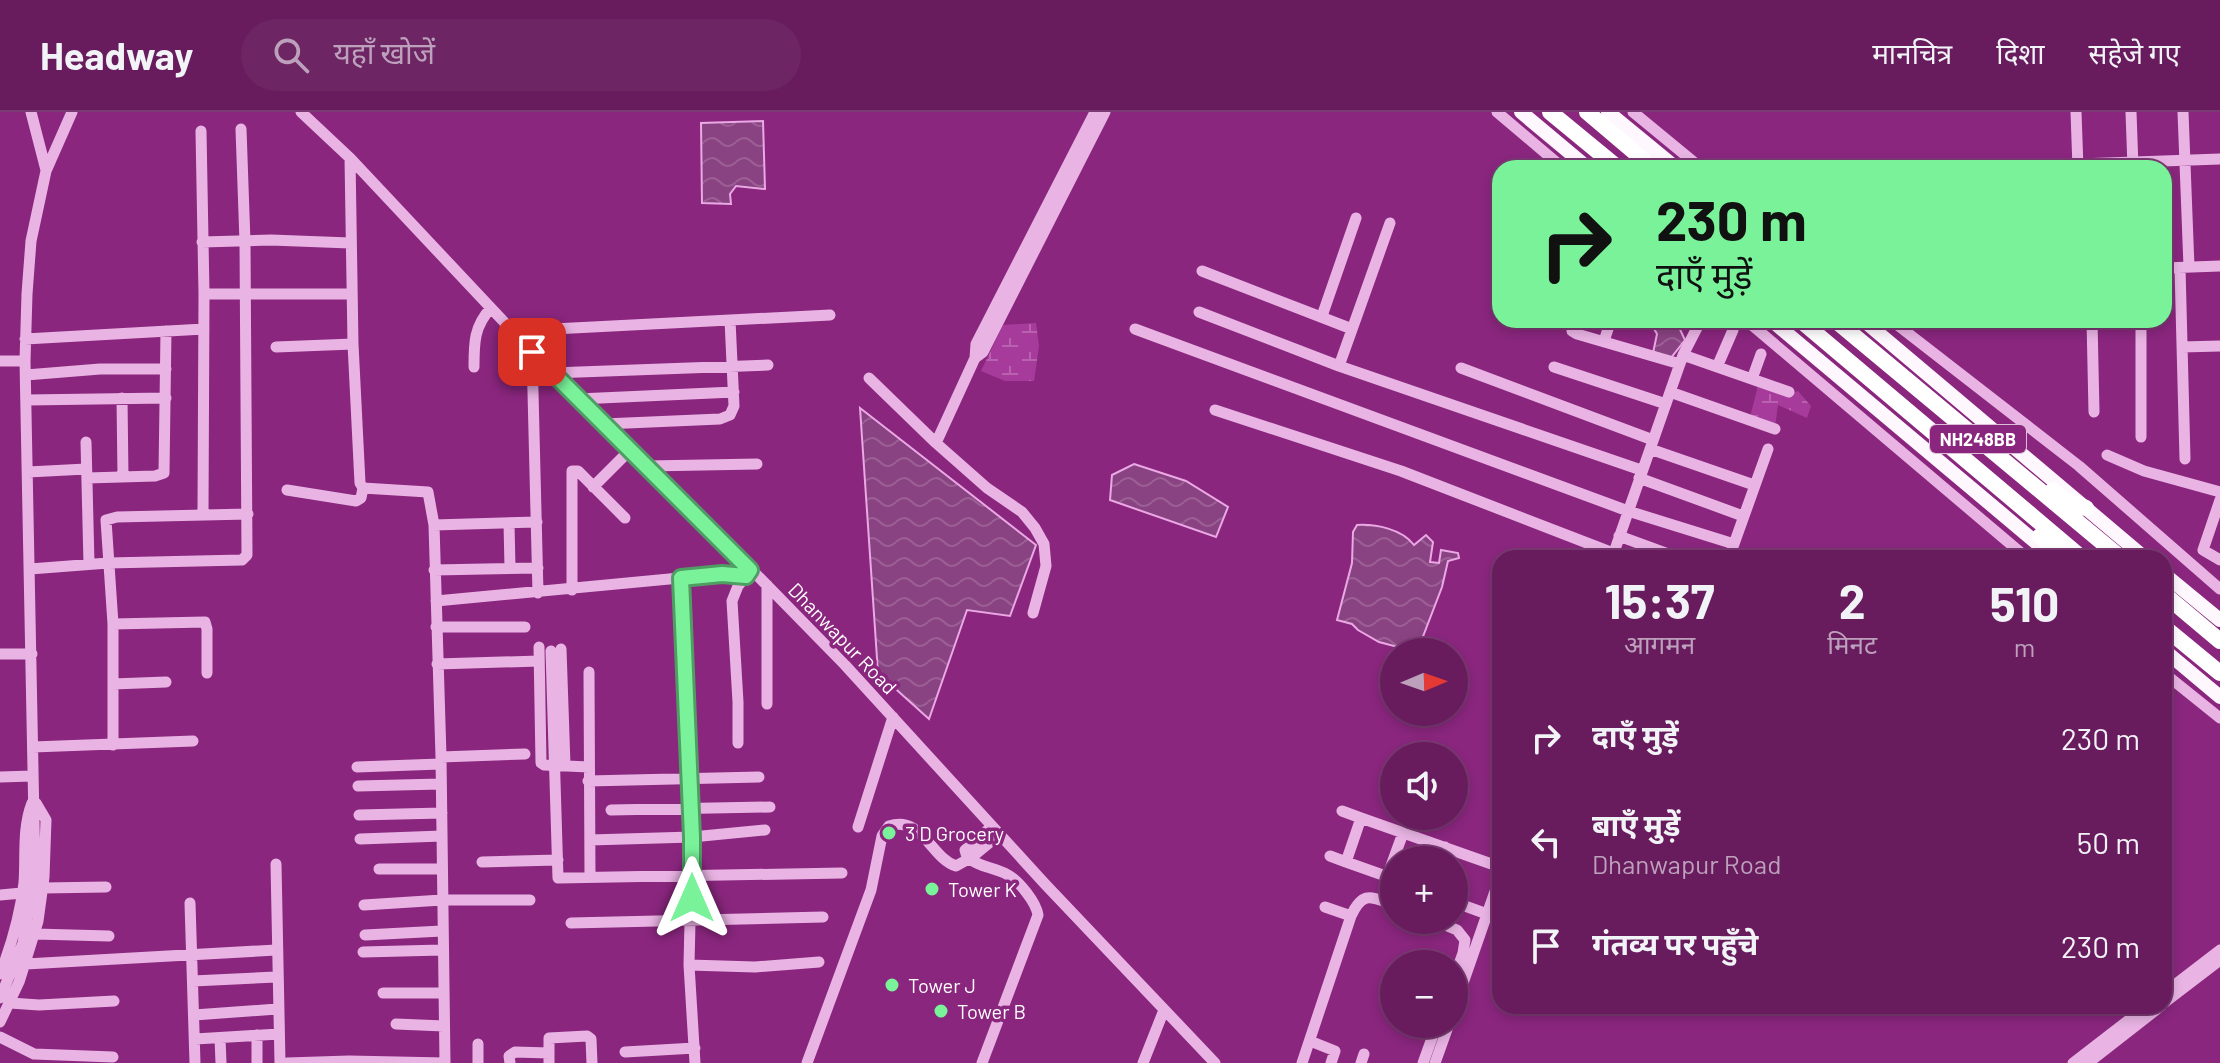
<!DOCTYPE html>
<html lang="hi">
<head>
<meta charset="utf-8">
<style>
	:root { --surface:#681c5e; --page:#6d2564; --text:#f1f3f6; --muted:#bda1bc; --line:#7b3a73 }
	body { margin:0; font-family:Barlow,"Noto Sans Devanagari",sans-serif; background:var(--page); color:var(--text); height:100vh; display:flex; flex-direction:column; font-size:30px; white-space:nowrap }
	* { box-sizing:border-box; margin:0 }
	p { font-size:26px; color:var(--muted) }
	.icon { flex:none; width:44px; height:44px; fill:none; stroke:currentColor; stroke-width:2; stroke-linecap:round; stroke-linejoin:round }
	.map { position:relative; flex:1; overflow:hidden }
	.panel { position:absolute; left:1492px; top:438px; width:680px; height:464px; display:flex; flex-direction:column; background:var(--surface); border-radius:24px; box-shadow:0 4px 12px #0003,0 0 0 2px var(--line) }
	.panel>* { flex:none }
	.guide { position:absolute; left:1492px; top:48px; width:680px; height:168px; border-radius:24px; box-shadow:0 4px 12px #0003,0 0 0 2px var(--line); background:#79f299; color:#111; overflow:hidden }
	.needle { width:52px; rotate:88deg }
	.controls { position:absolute; left:1380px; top:526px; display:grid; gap:16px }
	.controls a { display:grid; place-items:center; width:88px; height:88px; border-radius:50%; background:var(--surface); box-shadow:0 4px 12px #0003,0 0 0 2px var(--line); font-size:40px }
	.pin { position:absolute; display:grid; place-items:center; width:68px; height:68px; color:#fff; margin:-34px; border-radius:16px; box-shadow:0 4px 12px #0006 }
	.me { position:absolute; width:88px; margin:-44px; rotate:0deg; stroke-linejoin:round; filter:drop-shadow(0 0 6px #0008) }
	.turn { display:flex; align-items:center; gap:28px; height:168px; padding:0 32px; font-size:36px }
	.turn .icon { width:104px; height:104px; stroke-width:2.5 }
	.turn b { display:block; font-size:56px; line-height:68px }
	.eta { display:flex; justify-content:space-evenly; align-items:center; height:136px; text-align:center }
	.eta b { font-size:48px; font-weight:700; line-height:56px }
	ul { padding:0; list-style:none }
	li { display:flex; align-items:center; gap:24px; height:104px; padding:0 32px }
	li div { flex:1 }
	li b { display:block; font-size:30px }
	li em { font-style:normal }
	header { display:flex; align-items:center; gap:48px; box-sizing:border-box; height:112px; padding:0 40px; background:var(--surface); border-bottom:2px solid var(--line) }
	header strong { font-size:38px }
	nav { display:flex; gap:44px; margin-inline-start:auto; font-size:28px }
	.search { width:560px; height:72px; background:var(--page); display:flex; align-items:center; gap:20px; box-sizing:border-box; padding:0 28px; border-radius:44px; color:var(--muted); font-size:30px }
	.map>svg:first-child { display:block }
	.wetland { fill:url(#wetland-marsh) }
	.water { fill:url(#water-waves); stroke:#eaa8e4; stroke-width:2 }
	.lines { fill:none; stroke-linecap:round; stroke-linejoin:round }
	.minor { stroke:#e9b4e4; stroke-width:11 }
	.major { stroke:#fef7fd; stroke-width:14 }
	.highway { stroke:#fff; stroke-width:16 }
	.route-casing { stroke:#4f9d63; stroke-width:20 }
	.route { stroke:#79f299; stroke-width:14 }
	.poi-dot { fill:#79f299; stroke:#8a267e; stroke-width:3 }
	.labels { text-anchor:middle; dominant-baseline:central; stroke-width:7; stroke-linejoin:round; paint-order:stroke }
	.shield { fill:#8a267e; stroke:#dcbed8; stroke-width:2 }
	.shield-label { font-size:18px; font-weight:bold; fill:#fff }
	.street-label { font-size:20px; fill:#fff; stroke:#8a267e }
	.poi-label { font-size:20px; fill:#fff; stroke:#8a267e; text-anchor:start }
</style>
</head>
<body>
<header>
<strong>Headway</strong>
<div class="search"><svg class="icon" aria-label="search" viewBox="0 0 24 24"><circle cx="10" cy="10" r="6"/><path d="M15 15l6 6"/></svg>यहाँ खोजें</div>
<nav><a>मानचित्र</a><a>दिशा</a><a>सहेजे गए</a></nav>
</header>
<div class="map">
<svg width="2220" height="951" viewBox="0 0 2220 951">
	<defs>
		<pattern id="wetland-marsh" width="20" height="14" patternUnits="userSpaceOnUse" patternTransform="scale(2)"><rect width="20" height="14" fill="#a63b9b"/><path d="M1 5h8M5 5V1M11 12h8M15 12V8" fill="none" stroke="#b862af"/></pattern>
		<pattern id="water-waves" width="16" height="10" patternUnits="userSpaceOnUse" patternTransform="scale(2)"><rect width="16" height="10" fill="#8a4382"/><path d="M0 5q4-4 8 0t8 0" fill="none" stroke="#9c5f95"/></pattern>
	</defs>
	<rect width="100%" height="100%" fill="#8a267e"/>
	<!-- wetland -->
	<path class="wetland" d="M1036 211 1039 234 1034 269H1005L981 259 1003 213Z
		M1758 274 1790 282 1798 279 1811 294 1807 306 1778 293 1774 322 1749 309Z"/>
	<!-- water -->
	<path class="water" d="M763 9 765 77 736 74 730 82 731 92 702 91 701 11Z
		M1633 208H1661L1662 212 1677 211 1685 228 1670 247 1653 241 1657 222 1653 215 1646 217 1632 213Z
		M860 296 1036 433 1010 504 967 498 929 607 878 561Z
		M1134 352 1186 369 1228 395 1216 425 1110 388 1112 363Z
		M1357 413C1376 412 1402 417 1414 433L1426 423 1433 430 1430 450 1439 451 1441 438 1458 441 1459 446 1448 449 1442 475 1417 540 1379 530 1358 518 1352 512 1337 508 1352 451 1353 420Z"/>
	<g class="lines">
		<!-- minor -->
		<path class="minor" d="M31 0 46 58
			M301 0 350 46 552 261 704 409 845 553 1045 772 1215 951
			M1497 0 1563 56
			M1633 0 1701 56
			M2076 0 2078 56
			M2131 0 2133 55
			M2183 0 2189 155
			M201 19 204 182 203 401
			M350 46 353 232 360 371 363 376 428 380 434 413 441 645 445 951
			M2078 52 2220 47
			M202 130 271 128 350 131
			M2164 156 2220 154
			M2180 156 2185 347
			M1202 159 1352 217
			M204 182H352
			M1199 200 1339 254 1641 358
			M1322 204 1356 106
			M1573 208 1572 219 1577 222 1680 252
			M1746 208 2027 446
			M1891 208 2079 354 2220 477
			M2092 208 2094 300
			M2141 208V325
			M1135 217 1628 399 1734 432
			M514 219 830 203
			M25 227 204 217
			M1604 229 1611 208
			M276 235 353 232
			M2182 235 2220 234
			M532 240 538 481
			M1683 243 1789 280
			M975 246 983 240 1105 0
			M0 249H25
			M1339 254 1390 111
			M474 255C474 231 474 214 491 196
			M1554 255 1666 292
			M1717 255 1733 218
			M1461 256 1653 328
			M552 261 768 253
			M26 263 100 257H166
			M869 266 936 331 987 376 1022 400 1035 416 1044 432 1046 454 1033 501
			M1752 267 1761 242
			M1670 280 1775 317
			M122 286 123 365
			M578 287 734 280
			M27 288 166 286
			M1215 298 1401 359 1613 441
			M604 312 720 307 730 303 734 294 730 208
			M86 330 89 452
			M936 331 975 246 976 232 1095 0
			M1650 337 1754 373
			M2107 343 2144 359 2220 380
			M648 354 757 352
			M28 360 86 357
			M87 366 155 364 164 361 166 219
			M1639 366 1743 404
			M593 375 630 338
			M287 378 356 389 361 386 363 376
			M2220 388 2203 438 2220 448
			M509 411 510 456
			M434 413 537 410
			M1619 424 1679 446
			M1612 446 1683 243 1701 208
			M1729 446 1768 337
			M30 457 108 451 242 448 247 443 245 130 241 17
			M434 458 538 456
			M681 466V504L692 725 689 853 695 951
			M767 473V592
			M572 478V359H578L625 406
			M436 489 722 462 746 464
			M113 512 205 510 207 517V561
			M436 515H525
			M539 535 541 651 544 653 589 655
			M561 537 565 653
			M551 539 558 766 842 761
			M0 542H32
			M437 552 539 549
			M589 560 590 765
			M2164 561 2220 606
			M113 572 166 570
			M738 631V590L732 489 738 474 748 462
			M113 633V512L106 408 117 405 248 402
			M33 635 193 629
			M441 645 525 642
			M357 655 440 652
			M0 665 32 664
			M588 669 759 665
			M358 674 441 672
			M611 698 770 695
			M1342 699 1361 706
			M359 703 442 701
			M858 715 893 605
			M360 727 442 724
			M590 728 692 725 765 718
			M1330 744 1346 750
			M967 745C980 756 994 755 1008 763 1019 769 1036 790 1038 803L982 951
			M967 745 965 738 992 714
			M1440 748 1445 735
			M482 750 558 748
			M276 752 280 951
			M379 757H442
			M1387 765 1403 721
			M1394 767 1346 750 1361 706 1500 755
			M43 776 106 775
			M0 783 22 781
			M1454 790 1487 802
			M190 791 195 951
			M364 793 442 788H530
			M1351 804C1363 778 1371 785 1394 793
			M1433 808 1457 818 1465 828 1463 841 1454 866
			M571 811 823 805
			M35 822 109 824
			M365 823 442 819
			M363 840 442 838
			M26 852 276 838
			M689 853 755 855 819 850
			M0 862C12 832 20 803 24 771 26 744 22 717 32 691
			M193 869 276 865
			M383 881H443
			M2164 881 2220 838
			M0 886 23 831 35 760 25 249 27 182 31 129 46 59 72 0
			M10 891 39 893 114 889
			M2164 891 2220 848
			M1454 897 1500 765
			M194 903 277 897
			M0 910 19 870 38 809 44 765 46 708 36 691
			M396 912 444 914
			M0 925 34 942 113 945
			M220 926 221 951
			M195 927 279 922
			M1310 929 1335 939 1331 951
			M478 932V951
			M625 940 695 936
			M257 951V923
			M287 951 349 949 445 951
			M510 951 509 944 515 940 549 941
			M549 951V926L587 924 591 927 592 951
			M807 951 871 778 882 724 889 714C922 703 931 746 956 754L972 745 1000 722
			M1143 951 1164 898
			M1302 951 1351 804 1325 795
			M1361 951 1364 942
			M1423 951 1437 912
			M1435 951 1449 912
			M2073 951 2147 894
			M2088 951 2161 894"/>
		<!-- major -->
		<path class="major" d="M1521 0 1588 56
			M1608 0 1676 56
			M1771 208 2045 438
			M1863 208 2145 446
			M2164 462 2220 508
			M2164 538 2220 585"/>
		<!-- highway -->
		<path class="highway" d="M1550 0 1618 56
			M1587 0 1653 56
			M1800 208 2082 446
			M1835 208 2121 446
			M2053 378 2063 387 2086 396
			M2040 424 2061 446
			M2164 482 2220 529
			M2164 515 2220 561"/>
	</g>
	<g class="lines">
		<!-- route casing -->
		<g class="route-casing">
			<path id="route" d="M532 240 750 458 746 464 722 462 681 466 692 725V786"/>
		</g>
		<!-- route -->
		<use href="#route" class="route"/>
	</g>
	<!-- markers -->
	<g class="poi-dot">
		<circle cx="889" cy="721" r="8"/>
		<circle cx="932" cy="777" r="8"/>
		<circle cx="892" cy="873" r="8"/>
		<circle cx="941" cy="899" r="8"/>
	</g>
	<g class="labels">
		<!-- shield labels -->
		<rect class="shield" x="1930" y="313" width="96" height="28" rx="6"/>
		<g class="shield-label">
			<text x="1978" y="327">NH248BB</text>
		</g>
		<!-- street labels -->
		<g class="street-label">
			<text transform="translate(843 526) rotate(46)">Dhanwapur Road</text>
		</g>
		<!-- poi labels -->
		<g class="poi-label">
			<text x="905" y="721">3 D Grocery</text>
			<text x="948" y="777">Tower K</text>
			<text x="908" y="873">Tower J</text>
			<text x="957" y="899">Tower B</text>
		</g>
	</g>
</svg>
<div class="controls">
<a><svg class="needle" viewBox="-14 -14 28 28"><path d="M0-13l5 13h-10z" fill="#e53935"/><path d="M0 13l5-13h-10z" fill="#bda1bc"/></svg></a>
<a><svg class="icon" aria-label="sound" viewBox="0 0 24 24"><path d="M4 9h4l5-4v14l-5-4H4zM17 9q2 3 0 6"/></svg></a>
<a>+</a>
<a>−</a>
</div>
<div class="pin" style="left:532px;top:240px;background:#d93025"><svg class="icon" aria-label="arrive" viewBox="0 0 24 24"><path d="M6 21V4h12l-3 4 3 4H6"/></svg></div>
<svg class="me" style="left:692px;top:786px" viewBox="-20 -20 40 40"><path d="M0-17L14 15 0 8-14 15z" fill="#79f299" stroke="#fff" stroke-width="4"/></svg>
<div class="guide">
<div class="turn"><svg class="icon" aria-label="right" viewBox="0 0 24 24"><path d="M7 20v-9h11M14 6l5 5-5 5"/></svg><div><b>230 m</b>दाएँ मुड़ें</div></div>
</div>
<section class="panel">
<div class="eta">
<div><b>15:37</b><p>आगमन</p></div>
<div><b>2</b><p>मिनट</p></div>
<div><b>510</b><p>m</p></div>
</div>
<ul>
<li><svg class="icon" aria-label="right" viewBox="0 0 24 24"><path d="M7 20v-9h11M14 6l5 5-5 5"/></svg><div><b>दाएँ मुड़ें</b></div><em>230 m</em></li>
<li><svg class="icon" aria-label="left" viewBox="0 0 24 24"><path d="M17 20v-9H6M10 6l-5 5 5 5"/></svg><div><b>बाएँ मुड़ें</b><p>Dhanwapur Road</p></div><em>50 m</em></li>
<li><svg class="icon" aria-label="arrive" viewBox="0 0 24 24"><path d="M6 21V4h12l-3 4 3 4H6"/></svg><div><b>गंतव्य पर पहुँचे</b></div><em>230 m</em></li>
</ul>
</section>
</div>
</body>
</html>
